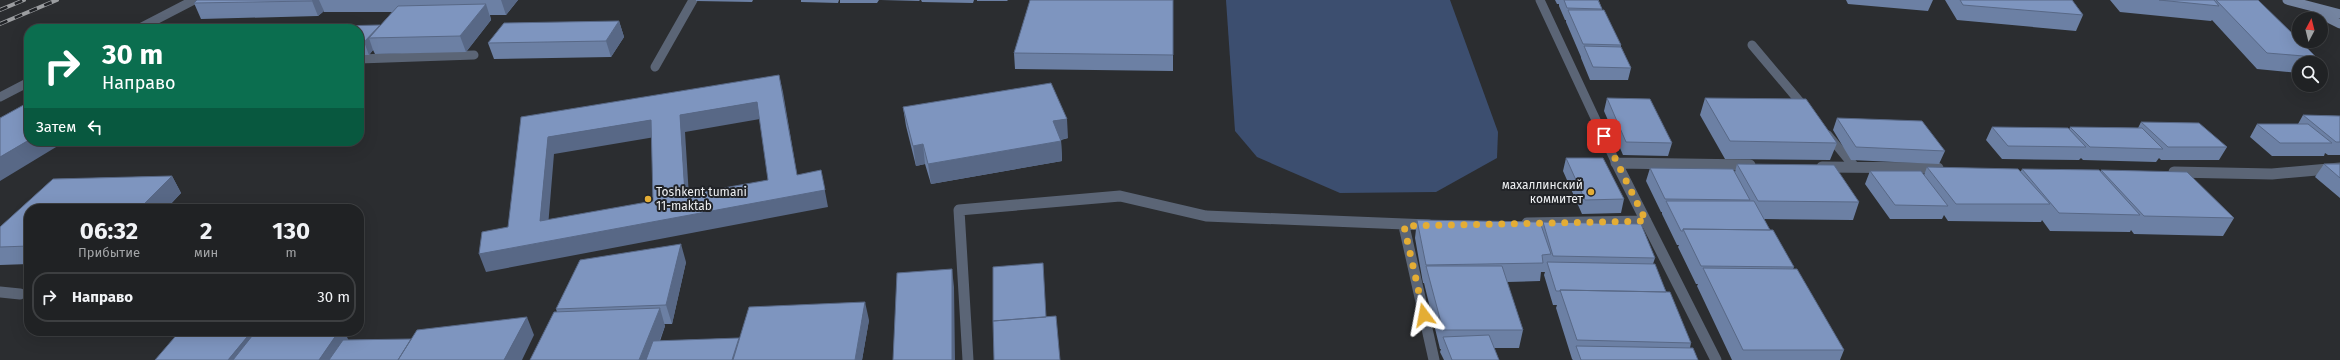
<!DOCTYPE html>
<html lang="ru">
<head>
<meta charset="utf-8">
<style>
	:root { --surface:#202224; --page:#282a2c; --text:#f1f3f6; --muted:#a2a4a6; --line:#3d3f41 }
	body { margin:0; font-family:"Fira Sans",sans-serif; background:var(--page); color:var(--text); height:100vh; display:flex; flex-direction:column; font-size:15px; white-space:nowrap }
	* { box-sizing:border-box; margin:0 }
	p { font-size:13px; color:var(--muted) }
	.icon { flex:none; width:22px; height:22px; fill:none; stroke:currentColor; stroke-width:2; stroke-linecap:round; stroke-linejoin:round }
	.map { position:relative; flex:1; overflow:hidden }
	.sheet { position:absolute; left:24px; top:204px; width:340px; height:132px; display:flex; flex-direction:column; background:var(--surface); border-radius:16px; box-shadow:0 4px 16px #0002,0 0 0 1px var(--line) }
	.sheet>* { flex:none }
	.hud { position:absolute; left:24px; top:24px; width:340px; height:122px; border-radius:16px; box-shadow:0 4px 16px #0002,0 0 0 1px var(--line); background:#0b6e4f; color:#fff; overflow:hidden }
	.needle { width:26px; rotate:7deg }
	.controls { position:absolute; left:2292px; top:12px; display:grid; gap:8px }
	.controls a { display:grid; place-items:center; width:36px; height:36px; border-radius:50%; background:var(--surface); box-shadow:0 4px 16px #0002,0 0 0 1px var(--line); font-size:20px }
	.pin { position:absolute; display:grid; place-items:center; width:34px; height:34px; color:#fff; margin:-17px; border-radius:8px; box-shadow:0 2px 6px #0006 }
	.me { position:absolute; width:44px; margin:-22px; rotate:347deg; stroke-linejoin:round; filter:drop-shadow(0 0 3px #0008) }
	.turn { display:flex; align-items:center; gap:14px; height:84px; padding:0 12px; font-size:18px }
	.turn .icon { width:52px; height:52px; stroke-width:2.5 }
	.turn b { display:block; font-size:28px; line-height:34px }
	.then { display:flex; align-items:center; height:38px; padding:0 12px; background:#0003; gap:8px; font-size:15px }
	.eta { display:flex; justify-content:space-evenly; align-items:center; height:68px; text-align:center }
	.eta b { font-size:24px; font-weight:700; line-height:28px }
	ul { padding:0; list-style:none }
	li { display:flex; align-items:center; gap:12px; height:50px; margin:0 8px 6px; padding:0 4px; border:2px solid var(--line); border-radius:16px }
	li div { flex:1 }
	li b { display:block; font-size:15px }
	li em { font-style:normal }
	.map>svg:first-child { display:block }
	.green { fill:#3c4e6f }
	.lines { fill:none; stroke-linecap:round; stroke-linejoin:round }
	.service { stroke:#5b6576; stroke-width:11 }
	.minor-far1 { stroke:#5b6576; stroke-width:9 }
	.minor { stroke:#5b6576; stroke-width:11 }
	.tertiary { stroke:#5b6576; stroke-width:9 }
	.secondary { stroke:#7484a0; stroke-width:9 }
	.rail-casing { stroke:#9b9da0; stroke-width:4 }
	.rail { stroke:#212327; stroke-width:2.5; stroke-dasharray:8; stroke-linecap:butt }
	.wall { fill:#6c80a4 }
	.shaded-wall { fill:#586886 }
	.building { fill:#7e95bf; stroke:#586886; fill-rule:evenodd }
	.route { stroke:#e4ad35; stroke-width:7; stroke-dasharray:0 12.6 }
	.poi-dot { fill:#e4ad35; stroke:#212327; stroke-width:1.5 }
	.labels { text-anchor:middle; dominant-baseline:central; stroke-width:4; stroke-linejoin:round; paint-order:stroke }
	.poi-label { font-size:12px; fill:#edeff1; stroke:#212327; text-anchor:end }
</style>
</head>
<body>
<div class="map">
<svg width="2340" height="360" viewBox="0 0 2340 360">
	<rect width="100%" height="100%" fill="#2b2d30"/>
	<!-- green -->
	<path class="green" d="M1226 0H1450L1498 132 1497 158 1436 192 1340 193 1257 157 1235 131Z"/>
	<g class="lines">
		<!-- service -->
		<path class="service" d="M0 292 20 294"/>
		<!-- minor-far1 -->
		<path class="minor-far1" d="M1540 0 1616 163
			M1752 45 1806 109
			M359 59 474 55
			M655 67 693 0
			M1828 135 1851 163
			M1616 163H1631"/>
		<!-- minor -->
		<path class="minor" d="M1616 162 1716 360
			M1850 162 1854 167
			M1616 163 1750 165
			M1822 167 1938 168
			M2174 172 2272 174 2340 168
			M1527 223 1646 221
			M1404 226 1434 360
			M968 360 959 210 1120 196 1206 216 1429 225"/>
		<!-- tertiary -->
		<path class="tertiary" d="M138 29 194 0
			M0 97 29 82"/>
		<!-- secondary -->
		<path class="secondary" d="M2287 0 2340 14
			M2316 12 2340 24"/>
		<!-- rail casing -->
		<g class="rail-casing">
			<path id="rail" d="M0 10 24 0
				M0 24 57 0"/>
		</g>
		<!-- rail -->
		<use href="#rail" class="rail"/>
	</g>
	<!-- wall -->
	<path class="wall" d="M197 0H518L506 15H490L491 20 466 52 375 54 373 50 369 55H359V29L381 25 392 12H324V11L318 16 201 19 194 3Z
		M696 0H753L752 2 696 1Z
		M801 0H839L838 3 801 2Z
		M840 0H879L877 3H840Z
		M881 0H920L919 1Z
		M921 0H974L973 3 922 2Z
		M977 0H1008L1007 1H977Z
		M1173 0V71L1015 69 1014 53Z
		M1555 0H1599V1L1602 9V10L1621 45V47L1631 68 1628 80H1590L1581 58V57L1566 22V20H1565L1559 6V4H1557Z
		M1846 0H1933L1928 11 1848 4Z
		M1945 0H2072L2083 15 2076 31 1957 20Z
		M2110 0H2258L2316 57 2313 63H2299V73L2257 69 2212 20 2211 21 2120 12Z
		M619 21 624 37 611 57 494 59 488 43Z
		M1607 98 1672 143 1668 156 1623 155 1604 111Z
		M1705 98 1837 143 1830 160 1725 159 1700 115Z
		M903 107 1068 138 1061 140 1062 161 931 184 925 164 916 166 906 126Z
		M2303 115 2340 116V155H2328L2325 153 2324 156H2272L2250 137 2257 124H2298Z
		M1837 118 1945 151 1939 164 1851 160 1833 130Z
		M2141 122 2227 147 2219 160H2161L2159 158 2156 162 2083 160 2081 158 2079 160 2002 159 1986 140 1992 127 2069 130 2070 127 2138 128Z
		M1566 158 1624 199 1621 213 1582 214 1563 171Z
		M1737 164 1859 202 1853 220 1764 219 1770 230 1794 267 1793 269 1844 350 1840 360H1732L1697 286 1698 284H1696L1678 247 1679 245H1677L1662 214V212H1661L1646 181 1650 168 1735 172Z
		M2324 164H2340V198L2315 177Z
		M1927 167 2021 171 2022 169 2100 172 2101 170 2234 218 2223 236 2134 234 2131 230 2130 232 2050 231 2042 220 2041 222 1948 221 1944 215 1942 219H1890L1865 184 1870 171 1924 175Z
		M172 176 181 193 166 209H29V264L0 265V227L53 179Z
		M1417 220 1542 226 1543 222 1655 258 1653 264 1691 343 1690 348 1581 360H1572L1573 359H1572L1556 308 1557 305H1553L1544 275 1545 272H1541L1540 281 1507 282 1523 330 1519 348H1494L1499 360H1444L1440 352 1441 349H1440L1424 283H1423L1415 238Z
		M686 262 672 324H664L665 326 660 341 739 338V339L869 320 862 360H530L557 312 556 309Z"/>
	<!-- shaded-wall -->
	<path class="shaded-wall" d="M313 0H319L324 11 318 16 312 1Z
		M501 0H518L506 15Z
		M486 4 491 20 466 52 460 36Z
		M619 21 624 37 611 57 606 41Z
		M380 25 384 38H369L373 50 369 55 364 42Z
		M779 75 783 92 800 192 797 175Z
		M757 102 760 119 685 132 690 213 685 195 680 115Z
		M1067 119 1068 138 1054 141 1053 121Z
		M651 120 655 137 554 154 547 239 540 221 548 137Z
		M29 140V141H66L0 181V157Z
		M1061 141 1062 161 931 184 928 164Z
		M923 144 925 164 916 166 913 146Z
		M821 170 828 207 486 272 479 254Z
		M172 176 181 193 166 209H139Z
		M681 244 686 262 672 324 666 305Z
		M952 269 954 287 955 360H952Z
		M865 302 869 320 862 360H855Z
		M660 308 665 326 652 360H639Z
		M527 317 534 335 522 360H504Z
		M252 331H255L264 347 254 360H228Z
		M339 331H344L351 345 342 360H319Z
		M739 338 743 352 740 360H732Z"/>
	<!-- building -->
	<path class="building" d="M197 0H313L312 1 194 3Z
		M1030 0H1173V55L1014 53Z
		M1564 0H1598L1602 9 1567 8Z
		M1960 0H2072L2083 15 1963 5Z
		M2159 0H2214L2219 6Z
		M2216 0H2258L2299 40V41H2300L2316 57 2267 53Z
		M486 4 460 36 369 38 398 6Z
		M1568 10H1604L1621 45 1583 44Z
		M619 21 606 41 488 43 504 23Z
		M380 25 364 42H359V29H286L289 27Z
		M1584 46 1621 47 1631 68 1593 67Z
		M779 75 797 175 821 170 825 190 479 254 482 232 508 227 521 117ZM757 102 768 180 685 195 680 115ZM651 120 653 201 540 221 548 137Z
		M1051 83 1067 119 1053 121 1061 141 928 164 923 144 913 146 903 107Z
		M1607 98 1650 99 1672 143 1626 142Z
		M1705 98 1806 99 1837 143 1730 141Z
		M29 102V140L0 157V118Z
		M2303 115 2340 116V142H2336Z
		M1837 118 1922 121 1945 151 1856 147Z
		M2141 122 2199 123 2227 147H2168Z
		M2257 124H2308L2332 143H2280Z
		M1992 127 2068 128 2086 147 2008 146Z
		M2070 127 2142 128 2163 149 2090 147Z
		M1566 158H1603L1624 199 1585 200Z
		M1737 164 1834 165 1859 202 1758 201Z
		M2324 164H2340V178Z
		M1927 167 2018 169 2050 204H1956Z
		M1650 168 1733 169 1750 200 1665 199Z
		M2022 169 2099 170 2140 215 2059 213Z
		M2101 170 2187 172 2234 218 2144 216Z
		M1870 171H1921L1948 206 1895 205Z
		M172 176 139 209H29V246L0 247V227L53 179Z
		M1666 201H1754L1770 230 1683 229V231H1681Z
		M1417 220 1540 222 1551 254 1542 255 1543 263 1426 265Z
		M1543 222 1641 224 1655 258 1553 256Z
		M1683 229 1773 230 1794 267 1701 266Z
		M681 244 666 305 556 309 580 260Z
		M1547 262 1655 264 1666 292 1560 290V291H1556Z
		M1043 263 1046 317 993 321V267Z
		M1426 266H1502L1523 330H1443Z
		M1703 268 1797 269 1844 350H1743Z
		M952 269V360H893L897 273Z
		M1560 290 1670 292 1691 343 1577 340Z
		M865 302 855 360H733L749 307Z
		M660 308 639 360H530L554 312Z
		M1056 316 1060 360H994L993 321Z
		M527 317 504 360H398L417 330Z
		M180 331H252L228 360H155Z
		M256 331H339L319 360H233Z
		M1489 335 1499 360H1452L1443 337Z
		M739 338 732 360H646L653 341Z
		M411 339 398 360H329L343 340Z
		M1576 346 1693 348 1698 360H1581Z"/>
	<g class="lines">
		<!-- route -->
		<path class="route" d="M1424 315 1404 226 1646 221 1604 136"/>
	</g>
	<!-- markers -->
	<g class="poi-dot">
		<circle cx="1591" cy="192" r="4"/>
		<circle cx="648" cy="199" r="4"/>
	</g>
	<g class="labels">
		<!-- poi labels -->
		<g class="poi-label">
			<text x="1583" y="185">махаллинский<tspan x="1583" dy="14">коммитет</tspan></text>
			<text x="656" y="192" text-anchor="start">Toshkent tumani<tspan x="656" dy="14">11-maktab</tspan></text>
		</g>
	</g>
</svg>
<div class="controls">
<a><svg class="needle" viewBox="-14 -14 28 28"><path d="M0-13l5 13h-10z" fill="#e53935"/><path d="M0 13l5-13h-10z" fill="#a2a4a6"/></svg></a>
<a><svg class="icon" aria-label="search" viewBox="0 0 24 24"><circle cx="10" cy="10" r="6"/><path d="M15 15l6 6"/></svg></a>
</div>
<div class="pin" style="left:1604px;top:136px;background:#d93025"><svg class="icon" aria-label="arrive" viewBox="0 0 24 24"><path d="M6 21V4h12l-3 4 3 4H6"/></svg></div>
<svg class="me" style="left:1424px;top:315px" viewBox="-20 -20 40 40"><path d="M0-17L14 15 0 8-14 15z" fill="#e4ad35" stroke="#fff" stroke-width="4"/></svg>
<div class="hud">
<div class="turn"><svg class="icon" aria-label="right" viewBox="0 0 24 24"><path d="M7 20v-9h11M14 6l5 5-5 5"/></svg><div><b>30 m</b>Направо</div></div>
<div class="then">Затем<svg class="icon" aria-label="left" viewBox="0 0 24 24"><path d="M17 20v-9H6M10 6l-5 5 5 5"/></svg></div>
</div>
<section class="sheet">
<div class="eta">
<div><b>06:32</b><p>Прибытие</p></div>
<div><b>2</b><p>мин</p></div>
<div><b>130</b><p>m</p></div>
</div>
<ul>
<li><svg class="icon" aria-label="right" viewBox="0 0 24 24"><path d="M7 20v-9h11M14 6l5 5-5 5"/></svg><div><b>Направо</b></div><em>30 m</em></li>
</ul>
</section>
</div>
</body>
</html>
